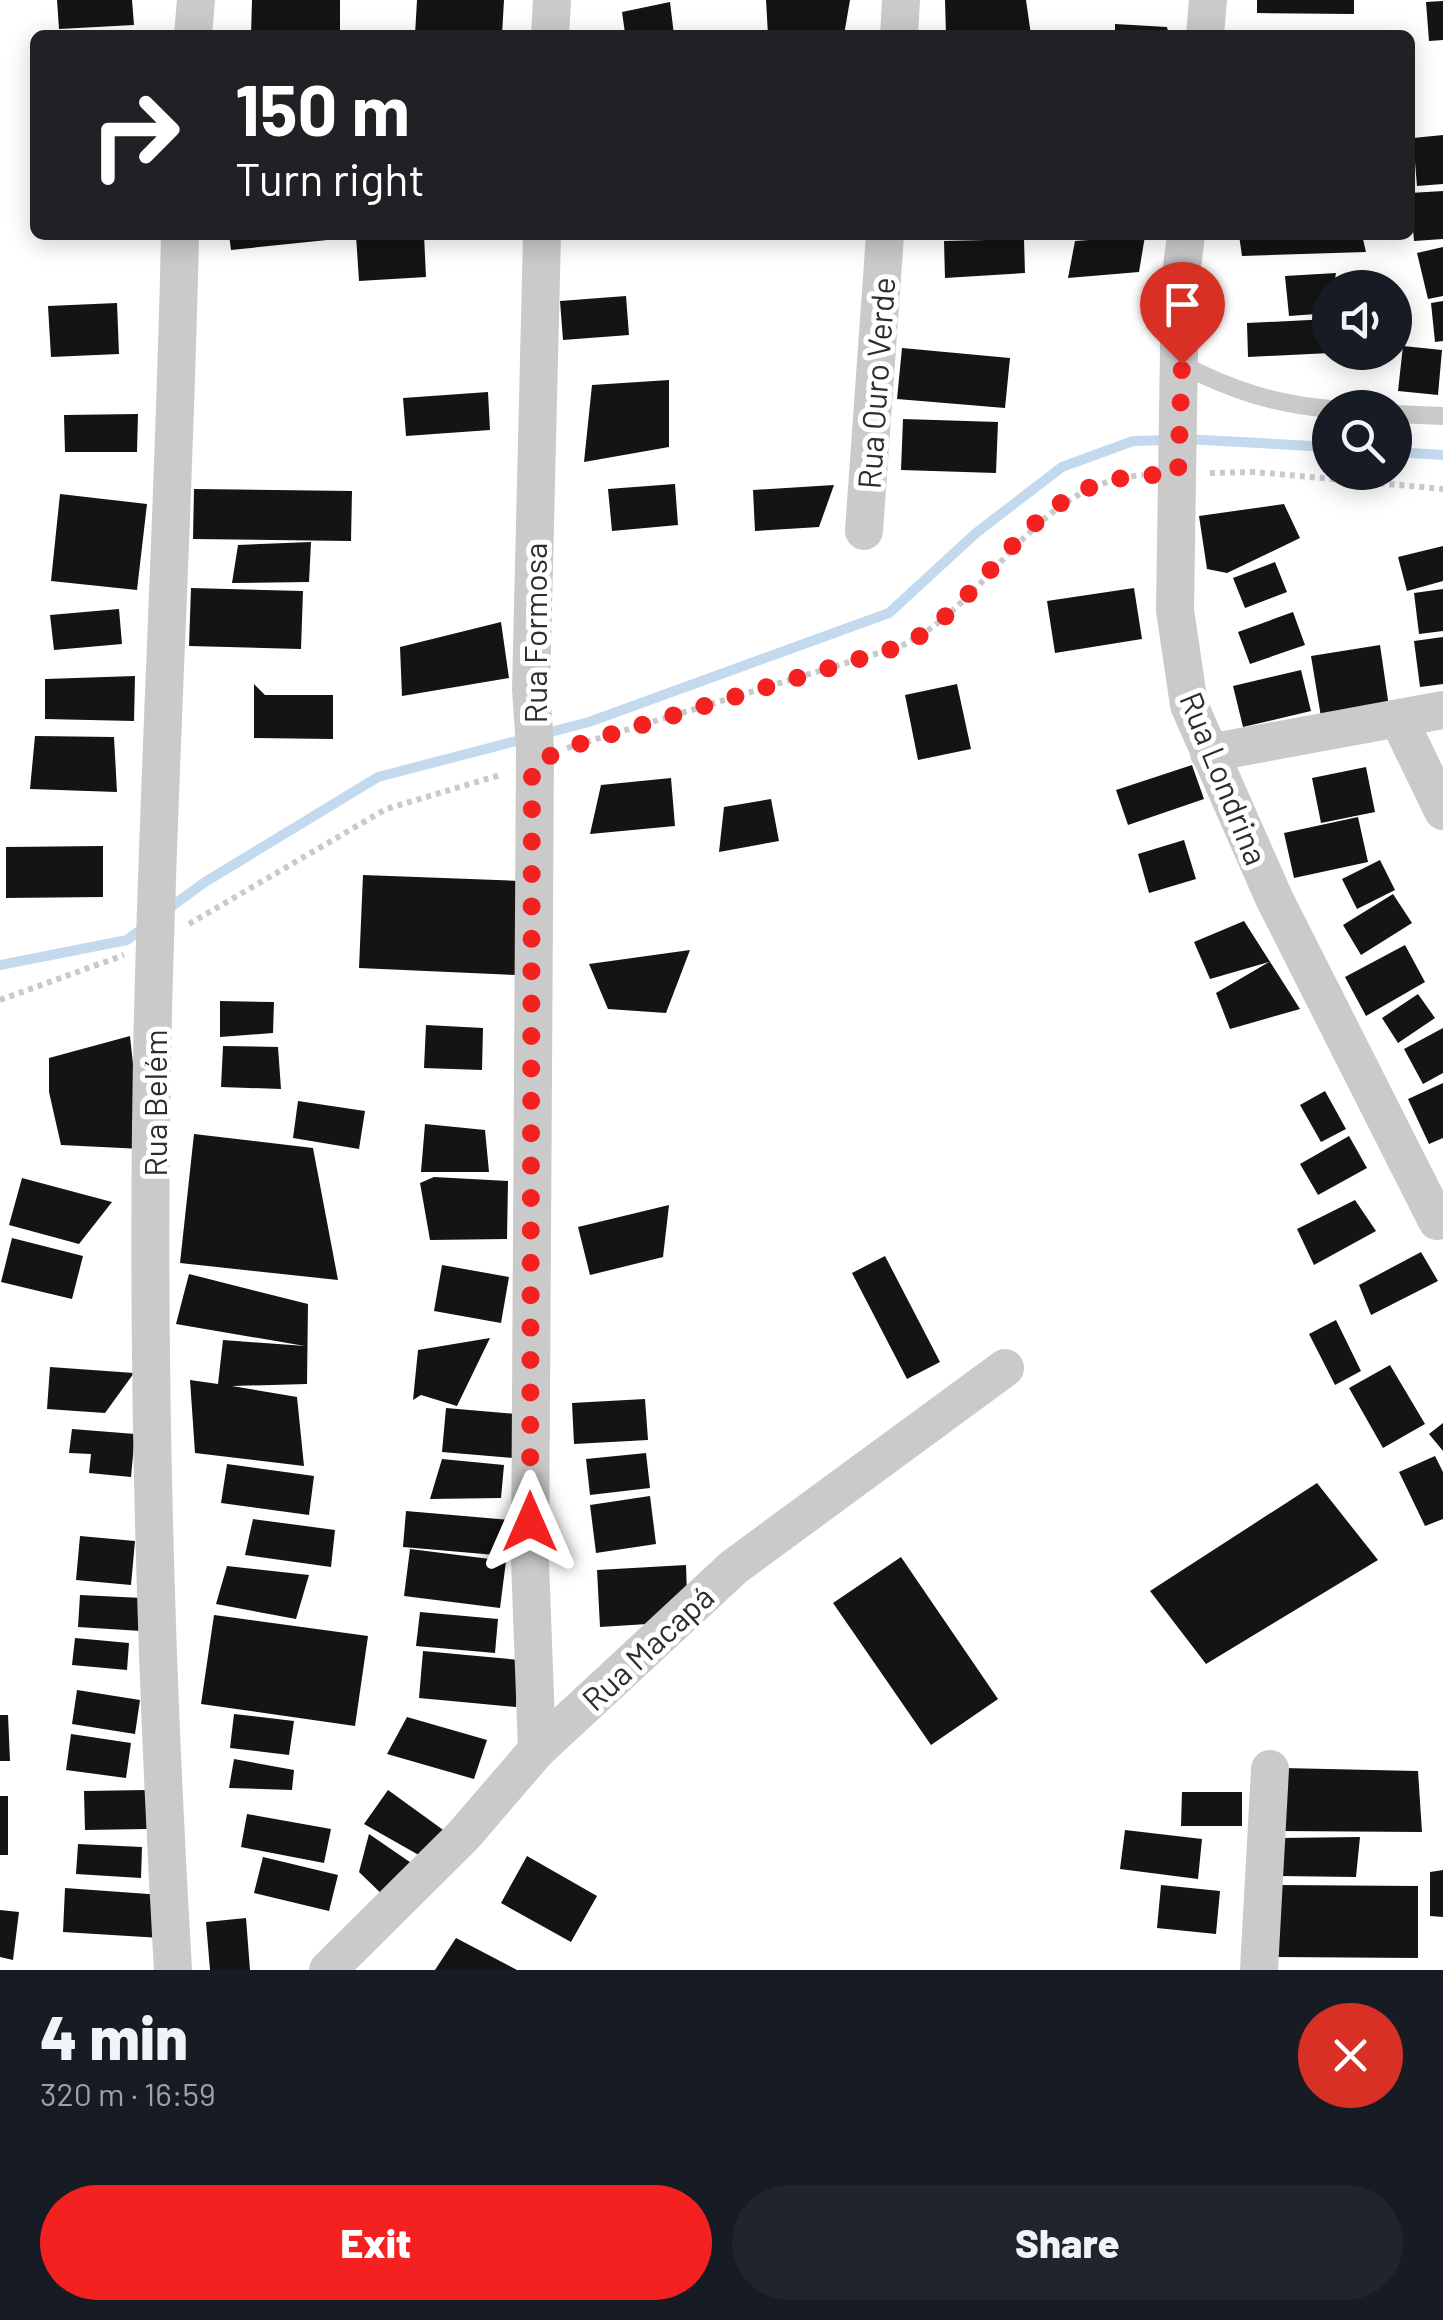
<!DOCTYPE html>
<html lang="en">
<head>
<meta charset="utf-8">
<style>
	:root { --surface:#171b24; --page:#20242c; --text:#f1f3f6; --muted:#9ea1a6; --accent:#f32220 }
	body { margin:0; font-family:Barlow,sans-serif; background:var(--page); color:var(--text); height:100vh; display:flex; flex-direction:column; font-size:38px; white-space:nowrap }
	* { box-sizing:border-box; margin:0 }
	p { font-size:32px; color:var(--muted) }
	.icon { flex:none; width:55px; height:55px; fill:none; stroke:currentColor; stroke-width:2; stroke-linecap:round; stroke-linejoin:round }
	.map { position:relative; height:1970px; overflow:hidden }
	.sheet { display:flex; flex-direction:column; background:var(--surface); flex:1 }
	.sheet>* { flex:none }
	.top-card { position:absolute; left:30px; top:30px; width:1385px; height:210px; border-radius:15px; box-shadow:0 5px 25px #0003; background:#202124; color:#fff; overflow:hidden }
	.buttons { position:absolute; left:1312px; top:270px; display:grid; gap:20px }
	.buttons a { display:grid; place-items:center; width:100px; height:100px; border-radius:50%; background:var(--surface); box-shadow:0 5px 25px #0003; font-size:50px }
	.pin { position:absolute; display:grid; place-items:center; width:85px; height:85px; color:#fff; margin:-102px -42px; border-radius:50% 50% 50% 0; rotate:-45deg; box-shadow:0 0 10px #0007 }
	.pin .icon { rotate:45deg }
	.me { position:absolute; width:110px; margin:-55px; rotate:0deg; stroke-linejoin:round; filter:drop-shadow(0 0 8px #0008) }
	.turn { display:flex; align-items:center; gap:35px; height:210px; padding:0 40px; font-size:45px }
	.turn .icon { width:130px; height:130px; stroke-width:2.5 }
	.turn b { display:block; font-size:70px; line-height:85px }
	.round { display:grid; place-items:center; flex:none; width:105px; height:105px; border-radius:52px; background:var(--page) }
	.summary { display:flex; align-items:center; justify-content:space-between; height:170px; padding:0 40px }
	h1 { font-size:60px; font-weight:800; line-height:75px }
	.button { display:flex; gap:20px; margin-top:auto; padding:20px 40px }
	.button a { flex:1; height:115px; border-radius:60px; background:var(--accent); color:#fff; font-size:40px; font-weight:800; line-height:115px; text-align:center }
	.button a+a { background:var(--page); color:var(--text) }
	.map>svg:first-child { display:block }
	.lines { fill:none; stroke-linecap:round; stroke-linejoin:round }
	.stream { stroke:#c3daee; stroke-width:10 }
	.building { fill:#141414 }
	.path { stroke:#cacaca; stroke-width:6; stroke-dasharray:5 5; stroke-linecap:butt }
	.service { stroke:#cacaca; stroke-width:18 }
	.minor { stroke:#cacaca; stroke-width:38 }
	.route { stroke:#f32220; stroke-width:18; stroke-dasharray:0 32.4 }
	.labels { text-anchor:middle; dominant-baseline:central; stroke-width:10; stroke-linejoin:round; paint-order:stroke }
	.street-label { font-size:32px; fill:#2d2d2d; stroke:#fff }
</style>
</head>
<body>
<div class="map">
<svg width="1443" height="1970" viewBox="0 0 1443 1970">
	<rect width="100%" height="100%" fill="#fff"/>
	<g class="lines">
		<!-- stream -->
		<path class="stream" d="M1185 439 1330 447
			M1395 452 1443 455
			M164 912 205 882 378 777 589 722 889 613 976 533 1062 467 1133 441 1168 440
			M0 965 127 940 147 925"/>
	</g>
	<!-- building -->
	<path class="building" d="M57 0H132L134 25 59 29Z
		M252 0H340V35H251Z
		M417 0H504L502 35H415Z
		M766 0H850L844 35H768Z
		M945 0H1026L1031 35H946Z
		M1257 0H1354V14L1257 13Z
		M1443 1V40L1429 41 1426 2Z
		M670 2 674 35 625 33 622 12Z
		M1115 24 1167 27 1169 35H1115Z
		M1344 30V35H1228V31Z
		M1443 135V184L1417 186 1413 138Z
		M1443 191V239L1414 241 1410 193Z
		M229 235H337V239L231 250Z
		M356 235H424L426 277 359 281Z
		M1239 235H1362L1366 252 1242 256Z
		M1145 236 1139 272 1068 278 1075 241Z
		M1024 239 1025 273 945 278 944 241Z
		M1443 247V296L1428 299 1417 253Z
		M1336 273 1330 313 1289 316 1285 276Z
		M626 296 629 335 563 340 560 301Z
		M1443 301V341L1435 342 1431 303Z
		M117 303 119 354 51 357 48 306Z
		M1330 319V353L1248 357 1247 323Z
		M1403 346 1442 350 1438 395 1398 391Z
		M902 348 1010 358 1005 408 897 399Z
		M669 380V447L584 462 592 385Z
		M488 392 490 430 406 436 403 398Z
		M138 414 137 452H65L64 415Z
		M903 419 998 422 996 473 901 470Z
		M675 484 678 525 612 531 608 489Z
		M834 485 819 527 755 531 753 490Z
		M194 489 352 491 351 541 193 539Z
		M60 494 147 504 137 590 51 581Z
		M1284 504 1300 538 1227 573 1207 569 1199 516Z
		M311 542 309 582 232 583 238 545Z
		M1443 546V581L1407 591 1398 557Z
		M1275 562 1287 592 1245 608 1233 578Z
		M191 588 303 591 301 649 189 646Z
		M1134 588 1142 639 1055 653 1047 601Z
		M1443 589V631L1419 634 1414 593Z
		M119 609 122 644 54 650 50 615Z
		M1293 612 1305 645 1250 664 1238 632Z
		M501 622 509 678 402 696 400 647Z
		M1443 637V684L1420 687 1414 641Z
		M1380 645 1389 707 1321 717 1311 656Z
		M1301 670 1311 711 1243 727 1233 686Z
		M135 676 134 721 45 719V679Z
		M254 684 265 695H333V739L254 738Z
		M957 684 971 749 918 760 905 695Z
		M35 736 114 737 117 792 30 789Z
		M1192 765 1204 799 1128 825 1116 790Z
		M1366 767 1375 812 1321 823 1312 778Z
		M671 778 675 826 590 834 601 785Z
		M771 799 779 841 719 852 724 807Z
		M1358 817 1368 862 1294 878 1284 833Z
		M1184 840 1196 879 1149 893 1138 854Z
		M103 846V897L6 898V847Z
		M1380 860 1395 890 1357 909 1342 879Z
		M363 875 520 881 516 975 359 968Z
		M1393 894 1412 923 1361 955 1343 925Z
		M1244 921 1300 1009 1230 1029 1216 993 1269 962 1210 979 1194 942Z
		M1405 945 1425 982 1366 1016 1345 977Z
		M690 950 666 1013 608 1009 589 964Z
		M1418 994 1435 1018 1398 1043 1382 1018Z
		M220 1001 274 1002 273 1033 220 1037Z
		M426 1025 483 1028 482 1070 424 1068Z
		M1443 1028V1073L1423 1084 1404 1049Z
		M130 1036 142 1149 61 1145 49 1092V1058Z
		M223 1046 278 1047 281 1089 221 1087Z
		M1443 1083V1138L1429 1144 1408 1099Z
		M1325 1091 1346 1129 1321 1142 1300 1105Z
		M298 1101 365 1111 359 1149 293 1138Z
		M425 1124 485 1130 489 1172H421Z
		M194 1134 313 1148 338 1280 180 1263Z
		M1349 1136 1367 1168 1318 1195 1300 1164Z
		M434 1177 508 1181 507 1239 430 1240 420 1183Z
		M22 1178 112 1202 79 1244 9 1225Z
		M1355 1200 1376 1231 1314 1265 1297 1229Z
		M669 1205 663 1257 590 1275 578 1227Z
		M12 1238 83 1256 72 1299 1 1282Z
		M1421 1252 1438 1281 1371 1315 1359 1285Z
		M885 1256 940 1362 907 1379 852 1273Z
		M442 1265 509 1277 501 1323 434 1311Z
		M189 1274 308 1304 307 1384 232 1386 297 1397 304 1466 195 1453 190 1380 218 1384 223 1340 305 1346 176 1324Z
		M1336 1320 1361 1371 1335 1385 1309 1334Z
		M490 1338 457 1406 421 1395 413 1400 418 1350Z
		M1390 1365 1425 1424 1383 1448 1349 1388Z
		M50 1367 134 1373 105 1413 47 1409Z
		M645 1399 648 1440 574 1444 572 1403Z
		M446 1408 517 1414 513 1458 442 1452Z
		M1443 1423V1451L1429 1434Z
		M72 1429 135 1434 131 1477 89 1473 91 1454 69 1453Z
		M646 1453 650 1488 590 1495 586 1459Z
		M1435 1456 1443 1472V1519L1425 1526 1399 1472Z
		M442 1459 504 1465 501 1498 430 1499Z
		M227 1464 314 1476 309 1515 221 1503Z
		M1317 1483 1378 1560 1206 1664 1150 1591Z
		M650 1496 656 1544 596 1553 590 1505Z
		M406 1511 511 1520 507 1556 403 1547Z
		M253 1519 335 1530 331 1567 245 1555Z
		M80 1536 135 1541 131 1585 76 1580Z
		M410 1549 506 1561 500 1608 404 1596Z
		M901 1557 998 1699 931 1745 833 1603Z
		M686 1565 687 1595 663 1623 600 1627 597 1570Z
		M227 1566 309 1575 296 1619 216 1604Z
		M80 1595 143 1598 141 1631 78 1627Z
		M420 1612 498 1619 495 1653 416 1646Z
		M214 1615 368 1636 355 1726 201 1704Z
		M75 1638 129 1643 127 1670 72 1665Z
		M423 1651 520 1660 516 1707 419 1698Z
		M77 1690 140 1700 135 1734 72 1724Z
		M234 1714 294 1721 289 1755 230 1748Z
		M0 1715H8L10 1761H0Z
		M407 1717 487 1740 474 1779 387 1754Z
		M71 1734 131 1743 126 1778 66 1770Z
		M234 1759 294 1770 292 1790 229 1788Z
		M1282 1768 1418 1771 1422 1832 1280 1831Z
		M146 1790 147 1829 85 1830 84 1791Z
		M388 1790 446 1832 424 1858 364 1824Z
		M1182 1792H1242V1826H1181Z
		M0 1796H8V1855H0Z
		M247 1814 331 1829 324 1863 241 1847Z
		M1125 1830 1202 1839 1198 1879 1120 1869Z
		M369 1834 420 1869 392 1904 359 1872Z
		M1360 1837 1356 1877 1278 1876 1281 1838Z
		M78 1844 142 1847 141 1878 76 1874Z
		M527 1856 597 1896 571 1942 501 1903Z
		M263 1857 338 1875 329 1911 254 1893Z
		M1443 1870V1917L1430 1916V1872Z
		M1161 1885 1220 1891 1216 1934 1157 1928Z
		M1278 1885 1418 1886V1958L1275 1957Z
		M65 1888 162 1895 161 1938 63 1932Z
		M0 1910 19 1912 13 1960 0 1957Z
		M246 1918 250 1970H210L206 1922Z
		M456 1938 517 1970H435Z"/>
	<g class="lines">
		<!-- path -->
		<path class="path" d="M1210 473 1255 472 1443 489
			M567 748 901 646C993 602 1031 484 1143 475
			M189 924 386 809 500 775
			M0 1000 124 955"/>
		<!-- service -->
		<path class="service" d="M1181 364C1231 390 1274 404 1330 409
			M1395 414 1443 416"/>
		<!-- minor -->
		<path class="minor" d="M193 35 196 0
			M550 35 552 0
			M899 35 901 0
			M1205 35 1208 0
			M1186 235 1180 283 1175 610 1189 705 1274 898 1437 1221
			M864 531 885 235
			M1399 720 1443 811
			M1209 753 1443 710
			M537 1750 530 1561 535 749 531 689 542 235
			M173 1970C153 1628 144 1284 155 941 162 706 175 471 180 235
			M328 1970 463 1836 537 1750 734 1567 1005 1368
			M1259 1970 1270 1769"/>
	</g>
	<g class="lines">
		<!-- route -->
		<path class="route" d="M530 1522 532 765 566 748 902 646C982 607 1019 504 1109 481 1132 475 1155 475 1178 474L1182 364"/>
	</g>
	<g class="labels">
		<!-- street labels -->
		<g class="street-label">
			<text transform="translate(875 383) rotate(-86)">Rua Ouro Verde</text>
			<text transform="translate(534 633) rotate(-90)">Rua Formosa</text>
			<text transform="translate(1225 778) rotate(68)">Rua Londrina</text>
			<text transform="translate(154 1103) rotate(-90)">Rua Belém</text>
			<text transform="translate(647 1647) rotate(-43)">Rua Macapá</text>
		</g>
	</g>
</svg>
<div class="buttons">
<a><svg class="icon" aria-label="sound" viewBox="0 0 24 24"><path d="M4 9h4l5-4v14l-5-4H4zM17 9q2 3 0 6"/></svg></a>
<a><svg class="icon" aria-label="search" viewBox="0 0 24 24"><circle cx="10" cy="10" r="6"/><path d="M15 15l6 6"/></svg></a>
</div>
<div class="pin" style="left:1182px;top:364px;background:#d93025"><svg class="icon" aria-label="arrive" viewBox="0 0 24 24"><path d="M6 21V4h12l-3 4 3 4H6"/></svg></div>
<svg class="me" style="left:530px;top:1522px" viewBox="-20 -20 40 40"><path d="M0-17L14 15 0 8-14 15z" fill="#f32220" stroke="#fff" stroke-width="4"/></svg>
<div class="top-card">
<div class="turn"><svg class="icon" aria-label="right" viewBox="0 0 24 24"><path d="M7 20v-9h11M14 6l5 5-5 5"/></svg><div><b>150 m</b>Turn right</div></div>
</div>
</div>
<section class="sheet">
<div class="summary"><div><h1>4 min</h1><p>320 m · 16:59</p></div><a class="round" style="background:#d93025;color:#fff"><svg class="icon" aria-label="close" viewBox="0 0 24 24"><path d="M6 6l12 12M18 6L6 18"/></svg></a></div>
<div class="button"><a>Exit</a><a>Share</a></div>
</section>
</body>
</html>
